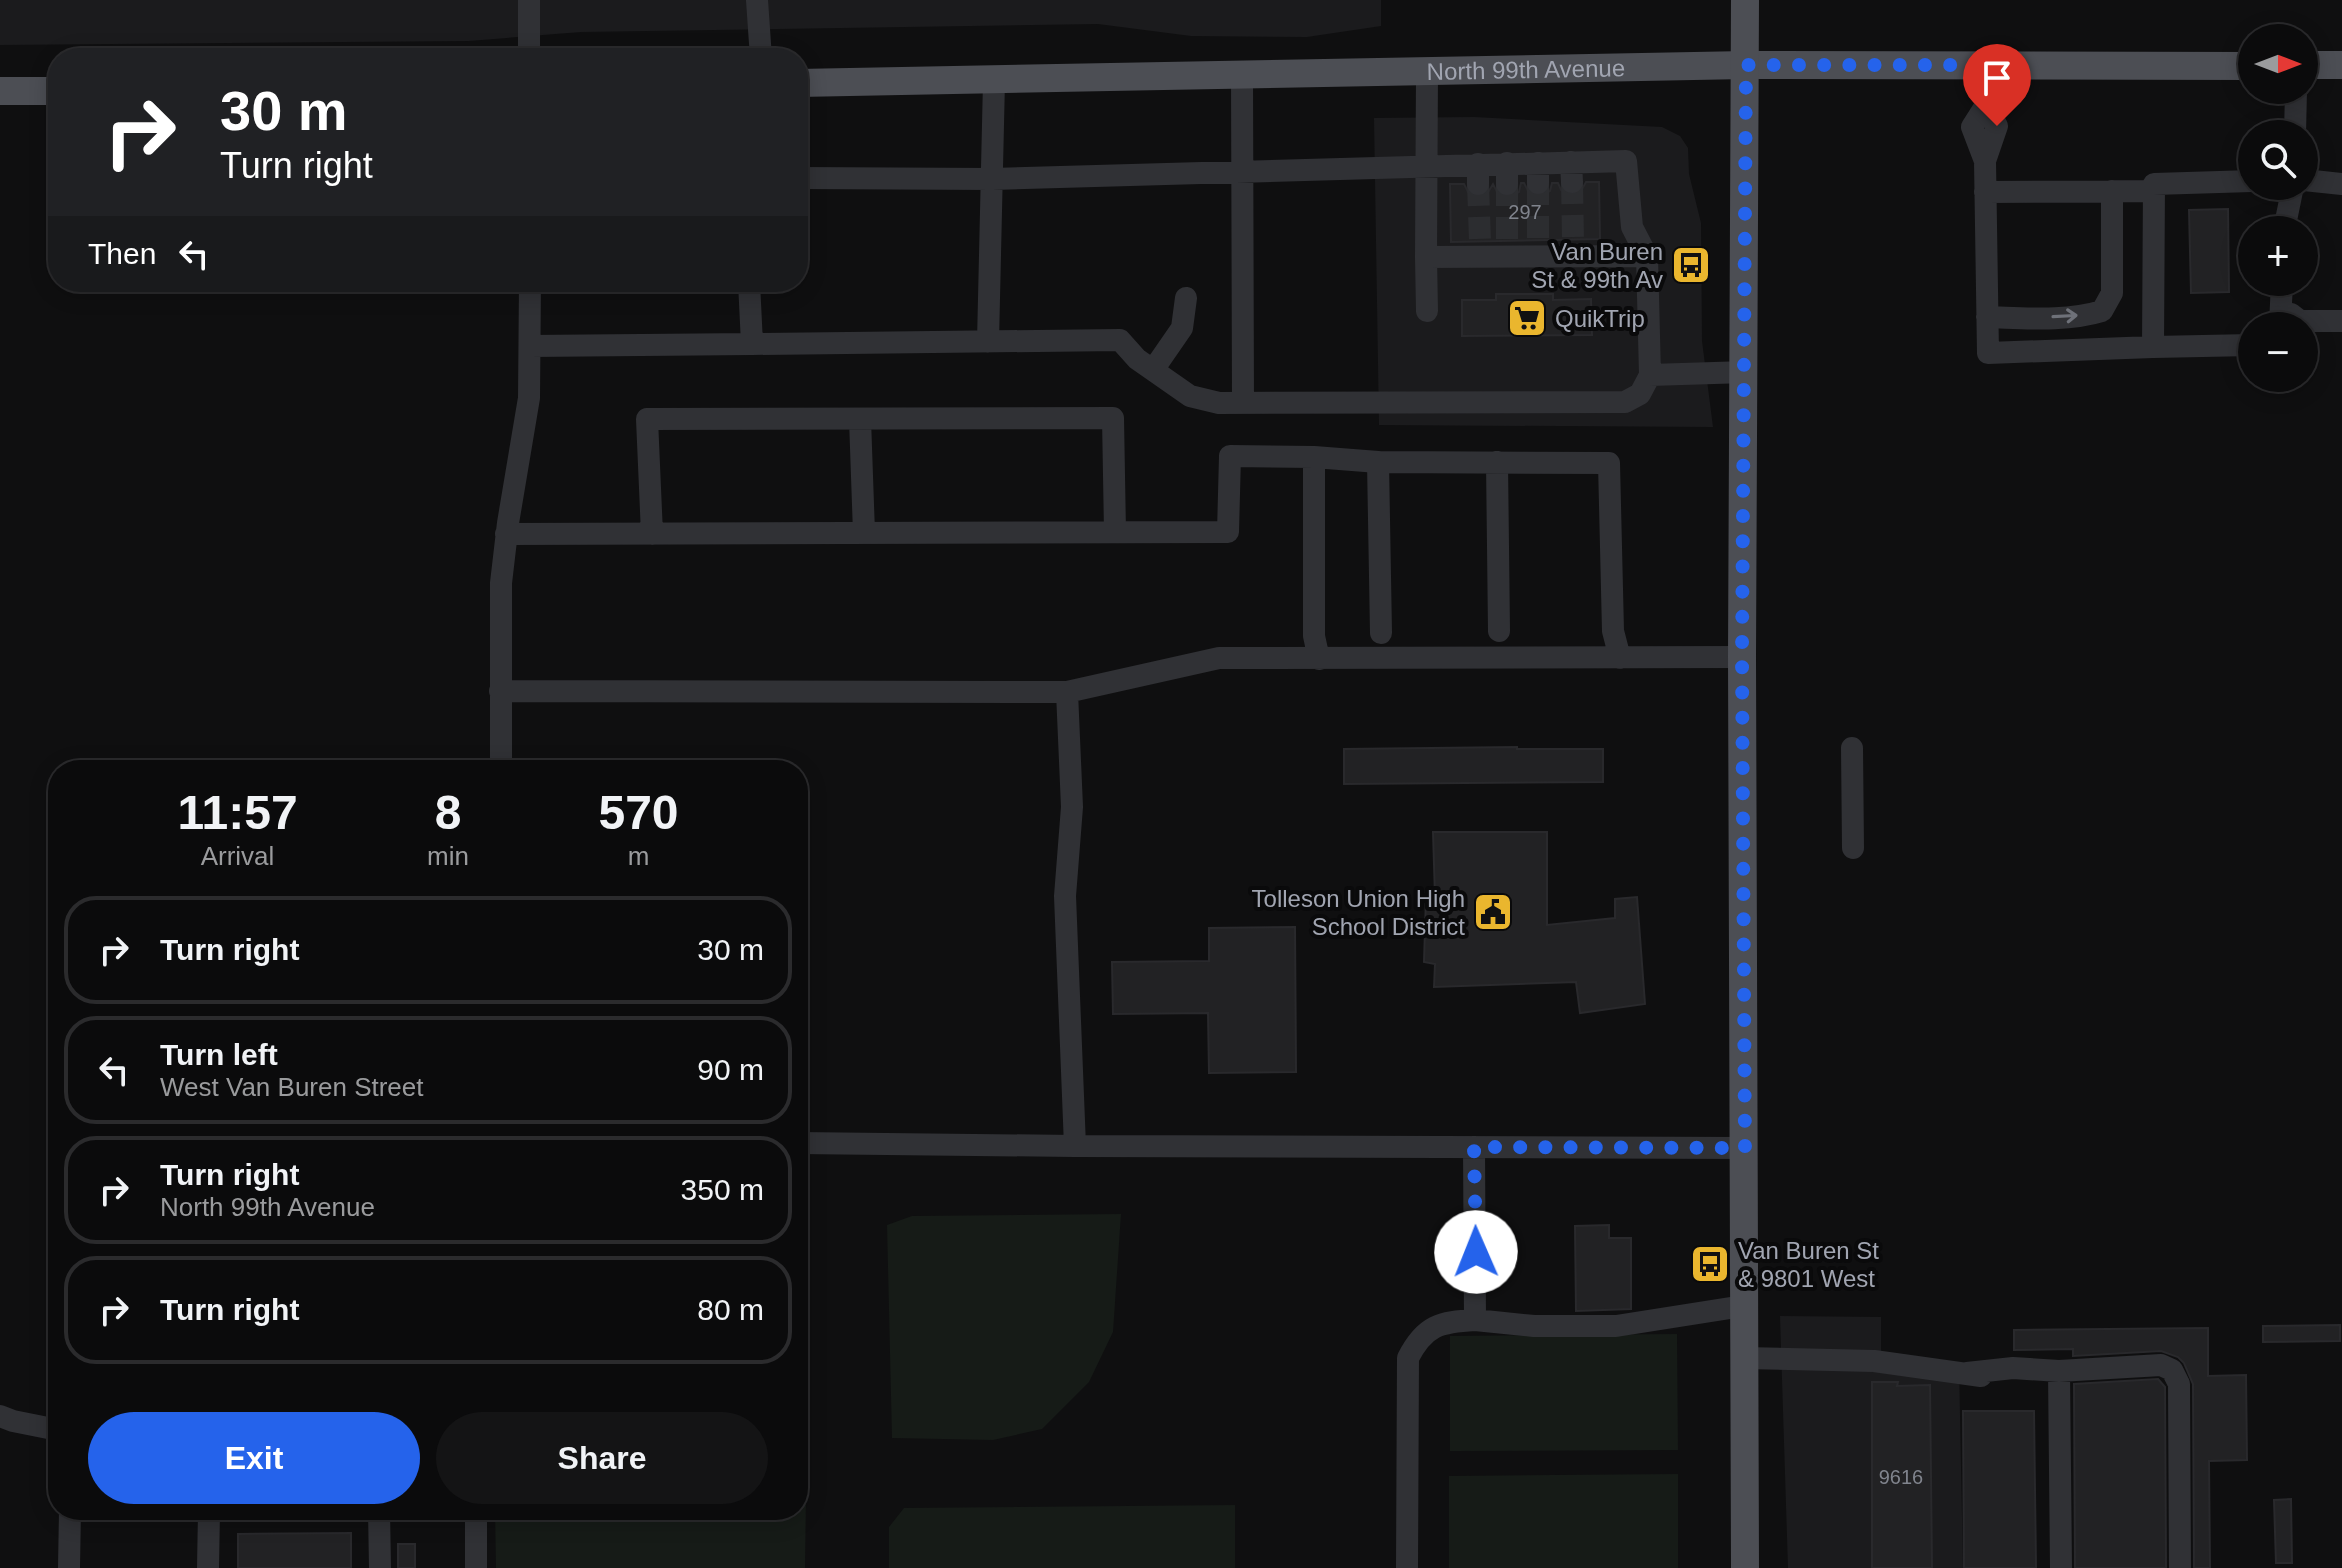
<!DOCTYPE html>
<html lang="en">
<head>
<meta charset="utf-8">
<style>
	:root { --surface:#0b0b0c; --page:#141415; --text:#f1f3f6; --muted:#9a9b9d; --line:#2b2b2d; --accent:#2563eb }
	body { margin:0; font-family:Arial,sans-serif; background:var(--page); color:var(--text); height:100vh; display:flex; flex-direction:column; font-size:30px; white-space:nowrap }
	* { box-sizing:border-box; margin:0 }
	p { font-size:26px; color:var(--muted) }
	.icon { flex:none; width:44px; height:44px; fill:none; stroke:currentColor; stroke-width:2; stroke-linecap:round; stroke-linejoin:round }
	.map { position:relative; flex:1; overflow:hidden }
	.details { position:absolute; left:48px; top:760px; width:760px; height:760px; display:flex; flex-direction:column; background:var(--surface); border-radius:32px; box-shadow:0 4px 20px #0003,0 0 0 2px var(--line) }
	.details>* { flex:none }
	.hud { position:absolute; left:48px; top:48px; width:760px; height:244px; border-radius:32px; box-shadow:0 4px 20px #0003,0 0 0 2px var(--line); background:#202124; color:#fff; overflow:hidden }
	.needle { width:52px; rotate:90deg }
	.controls { position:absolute; left:2238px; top:24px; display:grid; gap:16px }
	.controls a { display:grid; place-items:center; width:80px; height:80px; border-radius:50%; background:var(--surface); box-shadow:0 4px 20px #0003,0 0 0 2px var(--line); font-size:40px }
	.pin { position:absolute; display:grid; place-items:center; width:68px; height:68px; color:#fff; margin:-82px -34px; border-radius:50% 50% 50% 0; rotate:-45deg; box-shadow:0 0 8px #0007 }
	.pin .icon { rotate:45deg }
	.me { position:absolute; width:88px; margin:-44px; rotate:359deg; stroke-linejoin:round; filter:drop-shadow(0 0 6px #0008) }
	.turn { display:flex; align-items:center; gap:28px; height:168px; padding:0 40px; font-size:36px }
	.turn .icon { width:104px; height:104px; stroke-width:2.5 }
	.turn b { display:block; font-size:56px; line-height:68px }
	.then { display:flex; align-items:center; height:76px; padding:0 40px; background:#0003; gap:16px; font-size:30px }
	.eta { display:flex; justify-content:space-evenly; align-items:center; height:136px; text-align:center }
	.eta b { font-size:48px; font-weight:600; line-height:56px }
	.primary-button { display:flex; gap:16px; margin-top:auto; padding:16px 40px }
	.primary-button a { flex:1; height:92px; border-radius:48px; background:var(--accent); color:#fff; font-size:32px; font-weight:600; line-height:92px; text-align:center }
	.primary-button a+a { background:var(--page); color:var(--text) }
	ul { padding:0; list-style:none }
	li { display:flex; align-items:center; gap:24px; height:108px; margin:0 16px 12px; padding:0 24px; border:4px solid var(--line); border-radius:32px }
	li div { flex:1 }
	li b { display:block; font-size:30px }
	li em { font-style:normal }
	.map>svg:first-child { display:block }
	.built { fill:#1b1b1d }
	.green { fill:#161b17 }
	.building { fill:#222224; stroke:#29292c; stroke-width:2 }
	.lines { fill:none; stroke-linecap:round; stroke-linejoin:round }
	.minor-tunnel { stroke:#2c2d30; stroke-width:22; stroke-dasharray:22 11; stroke-linecap:butt }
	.minor { stroke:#303135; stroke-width:22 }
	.major { stroke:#4c4e54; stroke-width:28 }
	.oneway { stroke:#6e7179 }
	.route { stroke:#2563eb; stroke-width:14; stroke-dasharray:0 25.2 }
	.labels { text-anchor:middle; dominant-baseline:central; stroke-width:8; stroke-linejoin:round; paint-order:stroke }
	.number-label { font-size:20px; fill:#80848d }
	.street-label { font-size:24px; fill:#a1a5b1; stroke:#0a0a0b }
	.poi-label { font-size:24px; fill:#a1a5b1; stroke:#0a0a0b; text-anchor:end }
</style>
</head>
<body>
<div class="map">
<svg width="2342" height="1568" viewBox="0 0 2342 1568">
	<rect width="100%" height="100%" fill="#0f0f10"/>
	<!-- built -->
	<path class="built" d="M0 0H1381V26L1307 37 1191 36 1098 24 581 32 469 41 0 45Z
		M1474 117 1662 127 1680 136 1688 148 1689 174 1701 223 1702 341 1713 427 1379 425 1374 118Z
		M1780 1316 1881 1317V1366L1959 1364 1963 1568H1788Z"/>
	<!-- green -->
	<path class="green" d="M1121 1214 1113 1332 1089 1382 1042 1429 993 1440 892 1438 887 1225 912 1216Z
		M798 1231 806 1243 804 1465H798Z
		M1677 1334 1678 1450 1450 1451V1336Z
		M1678 1474V1568H1449V1476Z
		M798 1490 806 1497 805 1568H496L495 1510H798Z
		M1235 1505V1568H889V1527L904 1508Z"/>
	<!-- building -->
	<path class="building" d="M1586 182H1599L1600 239 1451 242 1450 184H1464L1470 196 1479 198 1486 196 1493 184 1499 196 1508 198 1519 192 1521 183H1524L1530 195 1539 197 1550 191 1552 183H1558L1561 190 1572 196 1580 193Z
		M2228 209 2229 292 2191 293 2189 210Z
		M1496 294H1553V300L1591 299 1592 335 1462 336V300H1496Z
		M1517 747V749H1603V782L1344 784V749Z
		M1433 832H1547V925L1615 918V899L1637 897 1645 1004 1580 1013 1576 982 1434 987 1435 964 1424 962 1426 897H1435Z
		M1295 927 1296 1072 1209 1073 1208 1013 1113 1014 1112 962 1209 961V928Z
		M1609 1225V1238H1631V1309L1576 1311 1575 1226Z
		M2340 1325V1341L2263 1342V1326Z
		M2208 1328V1376L2246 1375 2247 1460 2209 1461 2210 1568H2194L2193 1384 2184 1363 2178 1357 2161 1351 2073 1356V1349L2014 1350V1330Z
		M2158 1379 2165 1387 2166 1568H2075L2074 1384Z
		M1872 1382H1898L1897 1386 1930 1385 1932 1568H1872Z
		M1963 1411H2034L2036 1568H1964Z
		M2291 1499 2292 1563H2276L2274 1500Z
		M351 1533V1568H238V1534Z
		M398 1544H415V1568H398Z"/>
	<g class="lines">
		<!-- minor-tunnel -->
		<path class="minor-tunnel" d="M1572 182 1573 240
			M1538 183V241
			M1478 184 1480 241
			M1507 184V241"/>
		<!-- minor -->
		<path class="minor" d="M529 0V58
			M757 0 761 58
			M1986 65V105L1997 126 1985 161 1988 353 2153 347
			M1427 73 1426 257 1647 256
			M1242 77 1243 403
			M2295 134 2296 90
			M1985 161 1972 127 1986 105
			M1571 162 1572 182
			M1507 163V184
			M1538 163V183
			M1478 164V184
			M798 178 992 179 1626 161 1632 227 1647 256 1650 375 1746 372
			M2304 180 2342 184
			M2252 181 2154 184 2153 347 2252 345
			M1985 192 2154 191
			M2284 230 2293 186
			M1426 257 1427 311
			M749 282 752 344 1120 340 1137 359 1190 396 1219 403 1625 402 1640 394 1650 375
			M2281 313 2291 314 2300 321H2342
			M1987 317C2025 318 2066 322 2102 311L2112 293V191
			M2280 325 2282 282
			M988 342 994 81
			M530 346 752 344
			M1153 370 1182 328 1186 298
			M860 419 864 533
			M1497 462 1499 631
			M506 534 1228 532 1230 456 1314 457
			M652 534 647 419 1113 418 1115 532
			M1381 633 1378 462 1609 463 1613 631 1620 658
			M1742 657 1219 658 1067 692 1072 807 1065 896 1075 1146 1745 1148
			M1319 659 1314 636V457L1378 462
			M500 691 1067 692
			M1852 748 1853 848
			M501 770V583L508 523 529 398 530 282
			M798 1143 1075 1146
			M1475 1320 1534 1326H1616L1743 1306
			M1743 1358 1874 1361 1981 1376
			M2059 1371 2061 1568
			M1967 1373 2013 1368 2059 1371 2161 1365 2172 1370 2179 1384 2180 1568
			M0 1416 13 1421 58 1430
			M476 1510V1568
			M69 1568 70 1510 209 1511
			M208 1568 209 1511 379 1510 380 1568
			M1407 1568 1408 1358C1425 1325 1440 1322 1475 1320L1474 1147"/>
		<!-- major -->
		<g class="major">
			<path d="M2304 65H2342"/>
			<path id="s1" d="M798 83 1746 65 2252 66"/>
			<path d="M0 91H58"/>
			<path d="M1745 1568 1742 657 1745 0"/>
		</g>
	</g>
	<!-- one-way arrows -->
	<defs><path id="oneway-shaft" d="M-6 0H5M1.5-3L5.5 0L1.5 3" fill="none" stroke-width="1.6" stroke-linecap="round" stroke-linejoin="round" transform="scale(2)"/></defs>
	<use class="oneway" href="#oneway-shaft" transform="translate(2065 316) rotate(-3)"/>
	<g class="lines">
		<!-- route -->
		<path class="route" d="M1476 1252 1474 1147 1745 1148 1742 657 1746 65H1986V105L1997 126"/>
	</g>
	<!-- icons -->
	<defs>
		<g id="bus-square" transform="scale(2)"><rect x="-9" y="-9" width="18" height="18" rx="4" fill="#eab62e" stroke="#0a0a0b"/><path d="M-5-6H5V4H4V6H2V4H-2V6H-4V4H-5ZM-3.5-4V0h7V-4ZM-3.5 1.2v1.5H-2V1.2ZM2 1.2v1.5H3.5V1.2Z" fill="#111"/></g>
		<g id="supermarket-square" transform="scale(2)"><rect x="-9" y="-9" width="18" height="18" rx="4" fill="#eab62e" stroke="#0a0a0b"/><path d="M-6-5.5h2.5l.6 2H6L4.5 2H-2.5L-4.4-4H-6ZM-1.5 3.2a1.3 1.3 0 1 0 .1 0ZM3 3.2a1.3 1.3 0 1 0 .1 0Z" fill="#111"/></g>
		<g id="civic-square" transform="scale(2)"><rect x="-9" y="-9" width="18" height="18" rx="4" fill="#eab62e" stroke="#0a0a0b"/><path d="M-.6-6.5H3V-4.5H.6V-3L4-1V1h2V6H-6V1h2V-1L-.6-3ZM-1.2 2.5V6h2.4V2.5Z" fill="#111"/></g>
	</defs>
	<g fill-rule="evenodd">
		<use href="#bus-square" x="1691" y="265"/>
		<use href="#supermarket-square" x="1527" y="318"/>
		<use href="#civic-square" x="1493" y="912"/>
		<use href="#bus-square" x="1710" y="1264"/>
	</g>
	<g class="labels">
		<!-- number labels -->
		<g class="number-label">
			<text x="1525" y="212">297</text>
			<text x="1901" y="1477">9616</text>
		</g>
		<!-- street labels -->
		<g class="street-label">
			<text stroke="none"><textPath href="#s1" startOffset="728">North 99th Avenue</textPath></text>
		</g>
		<!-- poi labels -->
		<g class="poi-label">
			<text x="1663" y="251">Van Buren<tspan x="1663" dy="28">St &amp; 99th Av</tspan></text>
			<text x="1555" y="318" text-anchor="start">QuikTrip</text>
			<text x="1465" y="898">Tolleson Union High<tspan x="1465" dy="28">School District</tspan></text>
			<text x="1738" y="1250" text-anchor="start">Van Buren St<tspan x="1738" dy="28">&amp; 9801 West</tspan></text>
		</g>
	</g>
</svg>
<div class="controls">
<a><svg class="needle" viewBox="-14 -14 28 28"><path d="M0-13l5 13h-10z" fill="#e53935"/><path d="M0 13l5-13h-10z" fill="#9a9b9d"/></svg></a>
<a><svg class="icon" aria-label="search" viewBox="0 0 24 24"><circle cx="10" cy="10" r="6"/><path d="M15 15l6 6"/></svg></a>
<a>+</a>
<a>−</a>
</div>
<div class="pin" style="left:1997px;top:126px;background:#d93025"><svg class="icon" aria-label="arrive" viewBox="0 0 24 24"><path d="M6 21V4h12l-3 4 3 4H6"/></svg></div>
<svg class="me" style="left:1476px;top:1252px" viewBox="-20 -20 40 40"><circle r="19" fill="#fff"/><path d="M0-13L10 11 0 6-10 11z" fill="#2563eb"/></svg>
<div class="hud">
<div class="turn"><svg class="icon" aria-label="right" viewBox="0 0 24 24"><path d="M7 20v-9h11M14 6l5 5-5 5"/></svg><div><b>30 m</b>Turn right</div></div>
<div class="then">Then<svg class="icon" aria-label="left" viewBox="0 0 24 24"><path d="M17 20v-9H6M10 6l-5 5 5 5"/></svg></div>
</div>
<section class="details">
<div class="eta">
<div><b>11:57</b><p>Arrival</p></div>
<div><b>8</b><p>min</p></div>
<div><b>570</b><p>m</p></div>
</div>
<ul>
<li><svg class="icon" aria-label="right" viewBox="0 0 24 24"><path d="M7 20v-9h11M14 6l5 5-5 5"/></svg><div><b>Turn right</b></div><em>30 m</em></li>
<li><svg class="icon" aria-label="left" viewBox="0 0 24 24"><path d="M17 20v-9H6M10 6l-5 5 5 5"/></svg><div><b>Turn left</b><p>West Van Buren Street</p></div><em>90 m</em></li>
<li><svg class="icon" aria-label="right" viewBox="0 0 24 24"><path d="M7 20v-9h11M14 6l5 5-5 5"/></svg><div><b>Turn right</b><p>North 99th Avenue</p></div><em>350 m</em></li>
<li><svg class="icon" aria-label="right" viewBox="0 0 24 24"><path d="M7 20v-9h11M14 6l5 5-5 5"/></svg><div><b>Turn right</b></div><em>80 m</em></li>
</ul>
<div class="primary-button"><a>Exit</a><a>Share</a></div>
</section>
</div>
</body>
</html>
